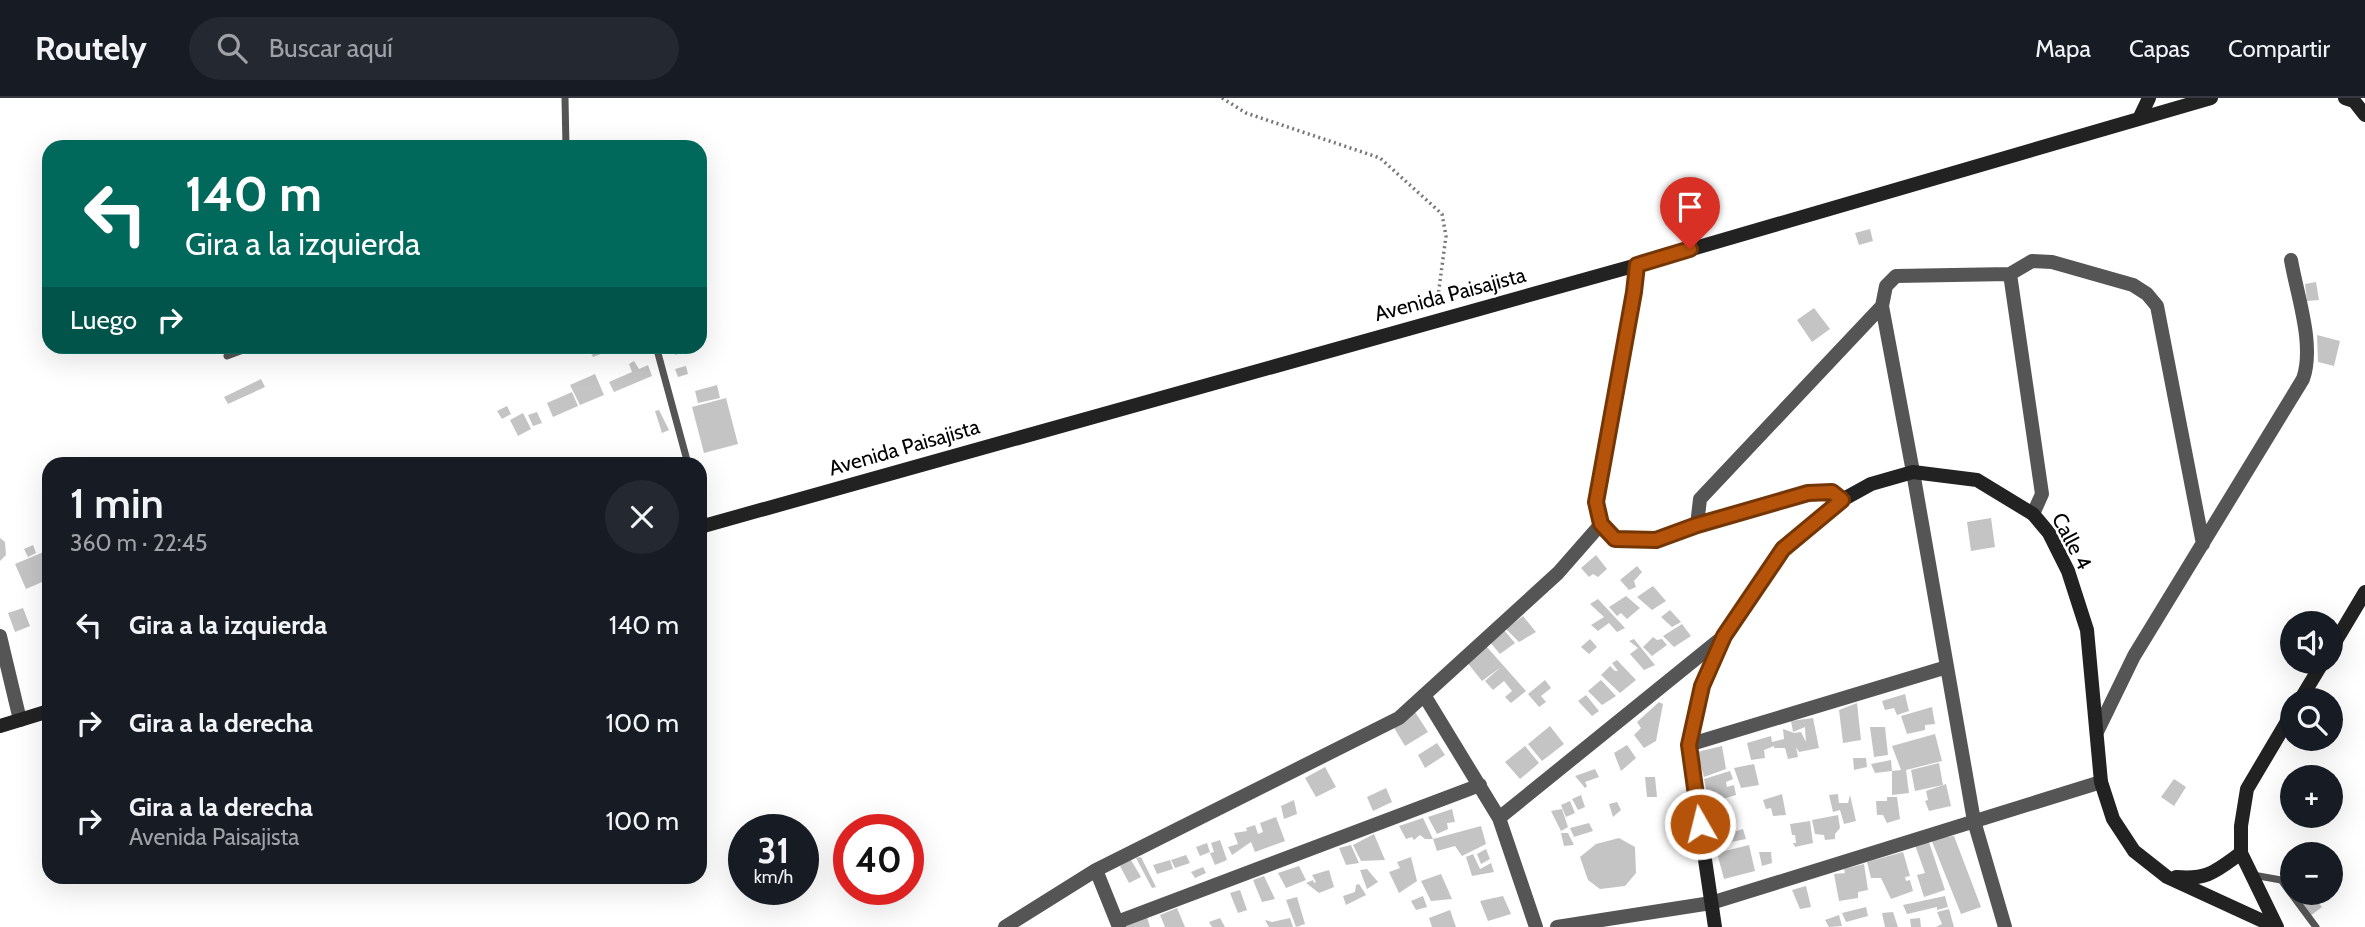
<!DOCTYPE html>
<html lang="es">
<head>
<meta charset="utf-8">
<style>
	:root { --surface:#171b24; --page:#242831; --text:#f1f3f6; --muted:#9ea1a6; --line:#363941 }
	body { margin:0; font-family:Cabin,sans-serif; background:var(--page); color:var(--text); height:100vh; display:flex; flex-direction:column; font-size:26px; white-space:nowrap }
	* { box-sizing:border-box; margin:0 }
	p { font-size:23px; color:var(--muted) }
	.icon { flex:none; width:38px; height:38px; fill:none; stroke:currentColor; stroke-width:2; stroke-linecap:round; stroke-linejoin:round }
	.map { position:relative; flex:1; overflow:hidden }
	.sheet { position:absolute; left:42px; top:359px; width:665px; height:427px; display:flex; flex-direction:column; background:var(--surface); border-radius:21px; box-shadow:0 7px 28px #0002 }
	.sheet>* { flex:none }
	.hud { position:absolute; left:42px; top:42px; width:665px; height:214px; border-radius:21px; box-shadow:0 7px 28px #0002; background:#00695c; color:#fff; overflow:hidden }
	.tools { position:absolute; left:2280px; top:513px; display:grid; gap:14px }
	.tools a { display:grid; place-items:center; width:63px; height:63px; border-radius:50%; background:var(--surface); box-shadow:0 7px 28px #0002; font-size:35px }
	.speed { position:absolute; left:728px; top:716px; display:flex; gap:14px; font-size:35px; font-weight:700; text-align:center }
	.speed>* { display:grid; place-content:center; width:91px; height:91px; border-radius:50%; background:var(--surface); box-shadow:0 7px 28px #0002; line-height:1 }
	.speed small { font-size:18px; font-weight:400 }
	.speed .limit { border:10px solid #d22; background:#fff; color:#111 }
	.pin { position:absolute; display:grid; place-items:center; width:60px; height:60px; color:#fff; margin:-72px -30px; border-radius:50% 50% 50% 0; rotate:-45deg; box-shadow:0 0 7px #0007 }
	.pin .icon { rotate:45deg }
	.me { position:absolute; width:77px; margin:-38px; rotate:352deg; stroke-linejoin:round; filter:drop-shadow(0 0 5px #0008) }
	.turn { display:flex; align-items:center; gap:24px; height:147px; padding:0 28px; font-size:32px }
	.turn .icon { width:91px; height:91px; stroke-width:2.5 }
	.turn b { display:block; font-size:49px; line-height:60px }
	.then { display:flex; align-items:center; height:66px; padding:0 28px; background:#0003; gap:14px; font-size:26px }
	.round { display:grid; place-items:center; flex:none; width:74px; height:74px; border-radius:37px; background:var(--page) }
	.overview { display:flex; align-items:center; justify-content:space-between; height:119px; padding:0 28px }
	h1 { font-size:42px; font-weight:600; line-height:52px }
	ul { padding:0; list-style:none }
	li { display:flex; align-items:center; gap:21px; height:98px; padding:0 28px }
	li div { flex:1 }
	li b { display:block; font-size:26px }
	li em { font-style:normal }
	header { display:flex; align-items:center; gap:42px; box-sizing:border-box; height:98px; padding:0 35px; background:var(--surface); border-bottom:2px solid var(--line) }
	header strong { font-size:33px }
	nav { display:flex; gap:38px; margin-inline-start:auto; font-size:24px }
	.search { width:490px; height:63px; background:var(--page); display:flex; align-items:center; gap:18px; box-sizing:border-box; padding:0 24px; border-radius:38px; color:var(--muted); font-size:26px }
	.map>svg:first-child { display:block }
	.building { fill:#c4c4c4 }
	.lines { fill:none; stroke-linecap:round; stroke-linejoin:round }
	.path { stroke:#777; stroke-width:3.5; stroke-dasharray:2 3.5; stroke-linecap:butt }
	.lane { stroke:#555; stroke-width:7 }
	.street { stroke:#555; stroke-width:14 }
	.secondary { stroke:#222; stroke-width:14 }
	.route-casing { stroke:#753606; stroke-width:18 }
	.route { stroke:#b45309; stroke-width:12 }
	.labels { text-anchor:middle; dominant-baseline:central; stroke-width:5; stroke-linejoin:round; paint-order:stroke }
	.street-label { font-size:21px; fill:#000; stroke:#fff }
</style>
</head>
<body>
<header>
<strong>Routely</strong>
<div class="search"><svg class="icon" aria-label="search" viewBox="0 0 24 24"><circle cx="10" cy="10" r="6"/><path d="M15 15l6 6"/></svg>Buscar aquí</div>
<nav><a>Mapa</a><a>Capas</a><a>Compartir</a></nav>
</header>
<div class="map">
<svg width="2365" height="829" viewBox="0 0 2365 829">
	<rect width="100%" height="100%" fill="#fff"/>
	<!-- building -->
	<path class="building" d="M1870 131 1873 143 1859 147 1855 135Z
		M2316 184 2319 202 2307 203 2305 186Z
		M1814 210 1830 231 1812 244 1797 222Z
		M2317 237 2340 243 2334 268 2318 264Z
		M673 248H689L690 252 675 257Z
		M588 249H619L593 259Z
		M634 263 639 271 648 267 652 278 614 294 609 284 632 274 629 266Z
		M686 268 688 276 678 279 675 271Z
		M595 276 604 297 580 307 570 287Z
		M261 281 265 289 228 306 224 299Z
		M717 287 720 300 698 305 695 293Z
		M572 294 578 308 553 319 547 305Z
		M726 300 738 346 704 355 692 309Z
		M507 308 511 316 502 321 497 313Z
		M659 312 669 332 662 335 655 313Z
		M537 314 542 325 533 328 528 317Z
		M523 315 531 331 518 338 510 322Z
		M1991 420 1995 449 1971 453 1967 424Z
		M0 440 5 444 6 457 0 463Z
		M33 447 36 455 28 459 24 451Z
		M46 453 49 461V481L26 491 15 466Z
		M1596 457 1607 471 1598 479 1593 476 1589 479 1581 470Z
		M1637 468 1642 474 1634 483 1636 489 1629 492 1620 482Z
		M1653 488 1666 503 1652 512 1637 499Z
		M1626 498 1640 510 1627 521 1621 515 1617 518 1609 509Z
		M1598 501 1625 530 1617 534 1609 525 1598 533 1591 527 1604 519 1590 506Z
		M23 510 30 528 15 534 8 515Z
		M1670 512 1681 524 1672 529 1661 519Z
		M1523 518 1536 534 1519 544 1506 531Z
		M1682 526 1691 538 1674 549 1663 538Z
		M1504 532 1515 545 1500 556 1489 543Z
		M1653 539 1657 542 1662 541 1667 547 1652 558 1643 549Z
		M1590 541 1597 549 1589 556 1581 549Z
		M1634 541 1655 567 1644 572 1630 556 1638 550 1629 543Z
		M1486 548 1526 593 1511 605 1505 599 1512 593 1504 583 1493 592 1485 583 1501 569 1482 583 1466 563Z
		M1617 562 1636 582 1620 595 1601 577 1610 568 1615 573H1618L1612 565Z
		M1545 582 1551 590 1541 598 1546 604 1539 609 1528 596Z
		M1601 582 1616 598 1602 607 1588 593Z
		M1905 596 1909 613 1897 617 1894 610 1885 612 1882 603Z
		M1586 597 1599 613 1592 618 1578 603Z
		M1659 604 1663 606 1656 643 1644 650 1634 637 1641 630 1637 624Z
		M1857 605 1861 642 1843 645 1839 612Z
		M1932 609 1935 626 1925 627V632L1907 636 1901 618Z
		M1415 614 1428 634 1405 648 1393 628Z
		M1813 620 1819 650 1799 654 1796 649 1798 659 1788 661 1785 650H1774V648L1764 652 1765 660 1751 662 1747 645 1771 638 1772 644 1784 641 1783 631 1794 635 1801 634 1806 644 1805 629 1793 634 1791 623Z
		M1550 628 1564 646 1542 663 1528 646Z
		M1870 629H1885L1888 657 1874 659Z
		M1935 636 1942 663 1906 672 1909 695 1892 697V673L1901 672 1892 648Z
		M1437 645 1445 657 1425 670 1418 657Z
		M1627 647 1636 660 1621 673 1614 655Z
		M1525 648 1539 665 1520 681 1505 664Z
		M1722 648 1726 671 1704 679 1697 654Z
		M1853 660H1866L1867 669 1854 672Z
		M1891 662 1892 673 1875 675 1871 666Z
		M1939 665 1943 687 1915 693 1911 672Z
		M1754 666 1759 687 1741 690 1734 670Z
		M1325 669 1336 689 1316 699 1305 680Z
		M1595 671 1599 679 1585 684 1587 688 1585 690 1575 678Z
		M1730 673 1733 681 1726 684 1727 689 1734 687 1736 697 1709 705 1704 681Z
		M1645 679H1655L1657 699H1647Z
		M2174 681 2186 689 2174 708 2161 699Z
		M1946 686 1951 708 1929 713 1925 703 1928 702 1926 693Z
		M1386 690 1392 704 1373 713 1367 699Z
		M1782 696 1786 717 1773 718 1771 710 1766 711 1763 702Z
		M1838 696 1839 705H1848L1850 697 1856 723 1844 726 1840 712 1833 714 1829 697Z
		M1581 697 1585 709 1578 712 1572 701Z
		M1887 699H1897L1900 721 1887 725 1883 717H1877L1876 703H1887Z
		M1294 702 1297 716 1284 721 1281 708Z
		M1570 703 1575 715 1566 719 1561 707Z
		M1617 704 1621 712 1613 719 1609 706Z
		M1452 711 1455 724 1447 725 1448 731 1437 736 1428 719Z
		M1562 711 1568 729 1561 733 1551 713Z
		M1731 713 1734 723 1715 728 1712 718Z
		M1838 717 1840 730 1835 736V741L1825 742 1824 737 1815 736 1812 722Z
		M1276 719 1285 743 1255 754 1251 744 1232 757 1228 749 1238 746 1234 735 1247 733 1246 730 1255 727 1258 736 1263 734 1260 725Z
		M1423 720 1433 741H1425L1420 737 1414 742 1412 739 1406 741 1399 728Z
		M1810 723 1813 745 1795 749 1793 745H1796L1795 737H1792L1790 726Z
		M1589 725 1593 733 1574 739 1570 730Z
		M1481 728 1486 746 1462 758 1455 748 1437 753 1433 741Z
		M1728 729 1730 735 1743 731 1746 741 1726 745V751H1721L1716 732Z
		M1561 735H1568L1574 747 1564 748Z
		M1374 736 1385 762 1361 763 1353 747Z
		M1954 738 1981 809 1961 816 1931 741Z
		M1619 740 1635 749 1636 775 1625 788 1600 791 1588 782 1580 759 1596 746Z
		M1220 742 1227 762 1215 767 1210 755 1214 754 1211 745Z
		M1929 744 1945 792 1924 799 1917 777 1925 775 1915 747Z
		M1207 745 1210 754 1200 758 1196 749Z
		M1351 747 1359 765 1346 767 1339 750Z
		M1749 747 1755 773 1724 781 1717 755Z
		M1486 751 1490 761 1481 766 1477 756Z
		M1759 754H1771L1772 765 1762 768Z
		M1903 754 1910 778 1905 779 1906 783 1910 782 1913 793 1891 801 1881 780H1871L1867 764Z
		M1473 756 1480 771 1491 765 1494 774 1472 778 1466 759Z
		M1186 757 1190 765 1175 770 1171 762Z
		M1141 759 1156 789 1152 790 1136 760Z
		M1411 759 1417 783 1399 795 1389 774 1400 770 1397 764Z
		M1131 762 1141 779 1129 785 1120 768Z
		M1170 762 1173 771 1157 776 1153 767Z
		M1864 766 1868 792 1858 794V800L1839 803 1834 776 1845 775 1844 771Z
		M1299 768 1306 782 1286 790 1278 775Z
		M1203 769 1206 775 1195 780 1191 774Z
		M1367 771 1378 784 1367 791 1360 772Z
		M1329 772 1334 789 1319 795 1306 785 1313 782 1314 785 1316 784 1312 777Z
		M1441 776 1452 801 1431 803 1421 783Z
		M1264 778 1275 801 1262 804 1253 782Z
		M1359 786 1366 797 1346 807 1343 798 1355 794 1356 787Z
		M1806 788 1811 809 1800 811 1792 792Z
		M1240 792 1247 812 1238 815 1230 795Z
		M2310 794 2322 809 2310 818 2298 803Z
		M1423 798 1427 809 1416 812 1411 803Z
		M1503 798 1511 816 1488 823 1480 803Z
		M1945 798 1948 809 1937 812V809L1907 816 1903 807Z
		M1297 799 1305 826 1296 829 1286 802Z
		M1866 809 1868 818 1846 824 1842 815Z
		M1177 810 1185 829H1165L1160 817Z
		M1949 811 1954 829H1936L1942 826 1937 814Z
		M1450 812 1456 829H1432L1429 820Z
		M1893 814 1898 829H1885L1882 815Z
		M1839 817 1842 828 1829 829 1825 822Z
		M1147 819 1150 829H1126V826Z
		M1220 820 1225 829H1212L1209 824Z
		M1290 820 1293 829H1269L1265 822 1272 824Z
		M1920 820 1921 829H1911L1910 821Z"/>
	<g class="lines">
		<!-- path -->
		<path class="path" d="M1222 0 1246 15 1380 60 1442 116 1446 138 1437 206"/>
		<!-- lane -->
		<path class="lane" d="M565 0 566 49
			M656 248 688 366
			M227 258 254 248
			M700 408 706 427
			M2253 777 2281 782 2316 829"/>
		<!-- street -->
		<path class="street" d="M2010 176 2042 396 2033 416
			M1697 427 1700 401 1882 208
			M0 538 20 622
			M1424 597 1499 720 1536 829
			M2098 632 2134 558 2303 281C2315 247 2297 197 2291 162
			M1688 647 1947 569
			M1499 720 1724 538
			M1096 772 1119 829
			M1117 824 1480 687
			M1005 829 1096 772 1399 620 1558 475 1601 426
			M1557 829 1711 805 2101 684
			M2005 829 1974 723 1913 374 1882 208 1886 188 1896 178 2010 176 2032 163 2052 164 2133 187 2147 196 2157 208 2203 446"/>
		<!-- secondary -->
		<path class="secondary" d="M2345 0 2354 3 2365 17
			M2139 21 2149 0
			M1637 167 1635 194 1596 404 1601 426 1615 441 1656 442 1697 427 1808 395 1832 394 1842 402
			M700 429 1637 167 2211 0
			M2331 551 2365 494
			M2300 602 2323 564
			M0 628 49 613
			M2176 779C2208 782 2216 773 2241 755
			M1715 829 1688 647 1702 588 1724 538 1783 451 1842 402 1871 386 1913 374 1977 382 2033 416 2049 435 2068 473 2087 532 2101 684 2113 721 2134 753 2167 779 2276 829
			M2277 829 2241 755V728L2247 691 2292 615"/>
	</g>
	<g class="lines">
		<!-- route casing -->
		<g class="route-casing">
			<path id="route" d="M1690 151 1637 167 1634 194 1596 404 1601 426 1615 441 1656 442 1697 427 1808 395 1832 394 1842 402 1783 451 1724 538 1702 588 1689 647 1700 726"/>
		</g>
		<!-- route -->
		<use href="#route" class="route"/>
	</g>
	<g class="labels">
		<!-- street labels -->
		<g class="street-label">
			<text transform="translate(1450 196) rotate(-15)">Avenida Paisajista</text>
			<text transform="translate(904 349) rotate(-16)">Avenida Paisajista</text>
			<text transform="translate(2072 443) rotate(62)">Calle 4</text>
		</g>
	</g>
</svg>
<div class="tools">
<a><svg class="icon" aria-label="sound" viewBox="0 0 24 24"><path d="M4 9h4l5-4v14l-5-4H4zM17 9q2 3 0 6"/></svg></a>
<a><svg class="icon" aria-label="search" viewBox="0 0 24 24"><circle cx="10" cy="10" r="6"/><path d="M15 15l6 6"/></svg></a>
<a>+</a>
<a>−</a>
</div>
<div class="speed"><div>31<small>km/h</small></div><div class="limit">40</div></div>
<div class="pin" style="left:1690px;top:151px;background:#d93025"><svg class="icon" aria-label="arrive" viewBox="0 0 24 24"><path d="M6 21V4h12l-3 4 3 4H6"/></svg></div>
<svg class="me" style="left:1700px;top:726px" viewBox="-20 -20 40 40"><circle r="17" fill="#b45309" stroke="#fff" stroke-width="3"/><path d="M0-11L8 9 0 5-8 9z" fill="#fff"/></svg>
<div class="hud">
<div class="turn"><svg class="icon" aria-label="left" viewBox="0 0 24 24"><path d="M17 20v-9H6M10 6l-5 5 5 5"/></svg><div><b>140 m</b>Gira a la izquierda</div></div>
<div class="then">Luego<svg class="icon" aria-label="right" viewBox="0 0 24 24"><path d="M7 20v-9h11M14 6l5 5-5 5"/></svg></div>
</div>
<section class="sheet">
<div class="overview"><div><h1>1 min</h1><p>360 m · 22:45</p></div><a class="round"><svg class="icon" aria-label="close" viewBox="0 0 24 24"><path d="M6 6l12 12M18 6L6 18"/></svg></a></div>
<ul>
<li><svg class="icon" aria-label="left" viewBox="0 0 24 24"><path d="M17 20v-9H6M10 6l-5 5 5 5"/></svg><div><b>Gira a la izquierda</b></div><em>140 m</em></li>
<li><svg class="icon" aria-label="right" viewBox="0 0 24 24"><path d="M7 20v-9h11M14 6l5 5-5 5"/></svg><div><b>Gira a la derecha</b></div><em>100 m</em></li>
<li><svg class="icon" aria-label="right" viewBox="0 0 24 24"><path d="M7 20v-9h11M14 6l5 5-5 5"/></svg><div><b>Gira a la derecha</b><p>Avenida Paisajista</p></div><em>100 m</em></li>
</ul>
</section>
</div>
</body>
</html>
